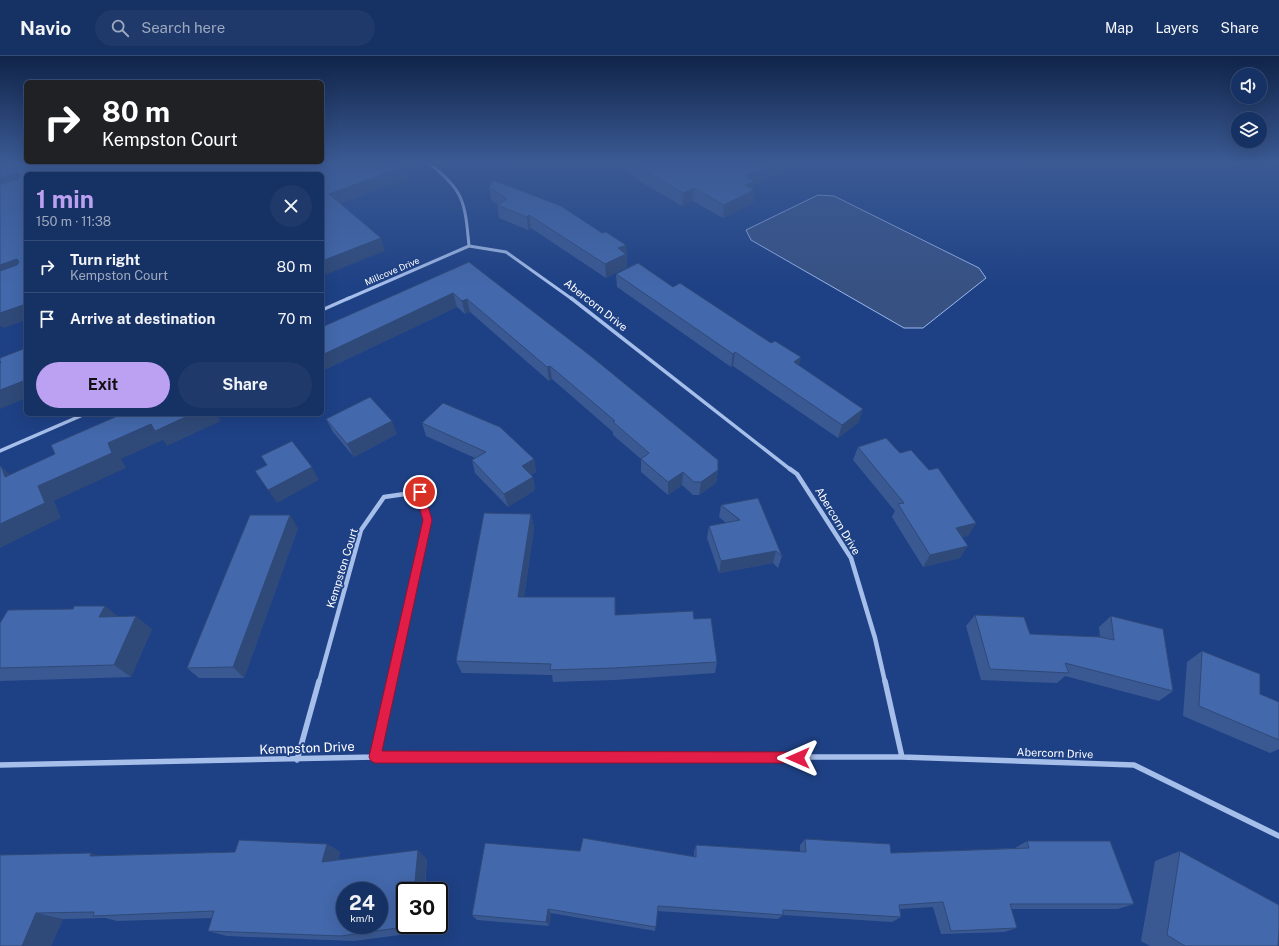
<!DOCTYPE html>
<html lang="en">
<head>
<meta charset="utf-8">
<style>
	:root { --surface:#163164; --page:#1f396a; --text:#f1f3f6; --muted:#9ea9bf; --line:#354c78; --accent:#bca0f2 }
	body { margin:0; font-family:"Public Sans",sans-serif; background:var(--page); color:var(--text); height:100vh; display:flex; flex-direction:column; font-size:15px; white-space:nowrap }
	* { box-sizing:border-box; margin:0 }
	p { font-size:13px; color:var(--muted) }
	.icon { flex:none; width:22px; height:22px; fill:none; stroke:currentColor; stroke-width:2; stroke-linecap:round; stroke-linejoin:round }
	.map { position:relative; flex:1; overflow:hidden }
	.panel { position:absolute; left:24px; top:116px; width:300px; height:244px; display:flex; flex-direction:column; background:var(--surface); border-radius:6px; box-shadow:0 4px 16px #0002,0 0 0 1px var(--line) }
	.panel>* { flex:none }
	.guide { position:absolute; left:24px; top:24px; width:300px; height:84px; border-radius:6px; box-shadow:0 4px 16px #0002,0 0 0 1px var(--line); background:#202124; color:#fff; overflow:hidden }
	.tools { position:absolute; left:1231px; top:12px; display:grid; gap:8px }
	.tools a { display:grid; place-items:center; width:36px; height:36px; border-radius:50%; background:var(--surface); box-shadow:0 4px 16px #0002,0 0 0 1px var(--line); font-size:20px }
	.speed { position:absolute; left:336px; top:826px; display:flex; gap:8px; font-size:20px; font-weight:700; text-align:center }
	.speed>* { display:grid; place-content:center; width:52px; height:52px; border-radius:50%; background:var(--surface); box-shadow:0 4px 16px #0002,0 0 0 1px var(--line); line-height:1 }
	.speed small { font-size:10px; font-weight:400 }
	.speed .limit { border:2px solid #111; border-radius:6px; background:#fff; color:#111 }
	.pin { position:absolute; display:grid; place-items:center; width:34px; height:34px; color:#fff; margin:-17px; border:2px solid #fff; border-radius:50%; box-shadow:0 1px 4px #0007 }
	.me { position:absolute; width:44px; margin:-22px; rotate:270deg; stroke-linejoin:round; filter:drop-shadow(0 0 3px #0008) }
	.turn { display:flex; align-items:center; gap:14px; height:84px; padding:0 12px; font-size:18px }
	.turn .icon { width:52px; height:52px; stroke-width:2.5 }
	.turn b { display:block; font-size:28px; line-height:34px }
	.round { display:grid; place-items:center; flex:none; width:42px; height:42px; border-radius:21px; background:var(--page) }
	.overview { display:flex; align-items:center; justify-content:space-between; height:68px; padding:0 12px }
	h1 { font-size:24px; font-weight:700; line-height:30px; color:var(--accent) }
	.action { display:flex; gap:8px; margin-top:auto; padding:8px 12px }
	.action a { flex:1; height:46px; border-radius:24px; background:var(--accent); color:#111; font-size:16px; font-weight:700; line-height:46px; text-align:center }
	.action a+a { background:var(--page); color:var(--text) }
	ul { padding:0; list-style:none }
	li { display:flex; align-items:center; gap:12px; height:52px; padding:0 12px; border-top:1px solid var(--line) }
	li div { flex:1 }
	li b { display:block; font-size:15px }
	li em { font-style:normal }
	header { display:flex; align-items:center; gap:24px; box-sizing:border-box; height:56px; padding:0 20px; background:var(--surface); border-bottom:1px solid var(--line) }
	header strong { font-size:19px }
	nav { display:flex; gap:22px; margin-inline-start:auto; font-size:14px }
	.search { width:280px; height:36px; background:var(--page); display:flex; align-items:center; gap:10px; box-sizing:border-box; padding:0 14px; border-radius:22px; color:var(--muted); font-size:15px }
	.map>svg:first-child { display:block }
	.water { fill:#375183; stroke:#9ab8ec }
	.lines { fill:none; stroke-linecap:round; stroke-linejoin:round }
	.street-far3 { stroke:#a6beea; stroke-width:3 }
	.street-far2 { stroke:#a6beea; stroke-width:3.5 }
	.street-far1 { stroke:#a6beea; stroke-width:4.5 }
	.street { stroke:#a6beea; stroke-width:5.5 }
	.wall { fill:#3a5993 }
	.shaded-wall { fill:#2f4978 }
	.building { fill:#4368ab; stroke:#2f4978; fill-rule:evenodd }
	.route { fill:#e11d48; stroke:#92132f }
	.labels { text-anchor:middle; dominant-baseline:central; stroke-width:3.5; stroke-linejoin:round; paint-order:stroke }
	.far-street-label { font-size:9px; fill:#fff; stroke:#1e4185 }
	.street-label { font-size:11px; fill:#fff; stroke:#1e4185 }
	.near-street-label { font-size:13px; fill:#fff; stroke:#1e4185 }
</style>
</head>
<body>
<header>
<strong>Navio</strong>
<div class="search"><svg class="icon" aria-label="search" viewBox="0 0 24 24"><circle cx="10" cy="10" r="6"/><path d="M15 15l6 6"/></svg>Search here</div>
<nav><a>Map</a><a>Layers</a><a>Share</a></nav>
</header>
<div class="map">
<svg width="1279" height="890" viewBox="0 0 1279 890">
	<rect width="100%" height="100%" fill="#1e4185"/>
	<!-- water -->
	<path class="water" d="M818 139 834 140 979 212 986 222 923 272H904L751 184 746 174Z"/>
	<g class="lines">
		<!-- street-far3 -->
		<path class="street-far3" d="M427 106C464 133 465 146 469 190
			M469 190 506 196 572 243
			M347 243 469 190"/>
		<!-- street-far2 -->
		<path class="street-far2" d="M571 242 791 414
			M322 254 349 242
			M0 395 85 358"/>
		<!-- street-far1 -->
		<path class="street-far1" d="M790 413 797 418 851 502 875 582 885 626
			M319 626 361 474 384 441 419 436 428 464 392 626"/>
		<!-- street -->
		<path class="street" d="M885 625 902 701
			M375 701 392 625
			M297 704 319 625
			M0 709 375 701H902L1134 709 1279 780"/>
	</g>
	<!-- wall -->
	<path class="wall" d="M611 106H693L697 108 705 109 712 106H787L786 116 754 129 753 133 754 134 753 147 723 162 693 145 682 150 634 122V119Z
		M489 131 602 177 626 189 627 211 606 222 531 172 528 174 499 162 497 149H498L491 144Z
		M469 206 718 414 716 427 699 439H693L682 429 668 439 641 416V403L613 379V376L552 323 549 325 470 256 465 258 457 251 322 315V271Z
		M616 218 673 231 771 287 799 309 859 366 838 382 733 310 731 311 617 231Z
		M326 363 397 378 354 401 333 376Z
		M422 367 534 403 536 416 531 419 533 421 535 434 508 451 475 417 472 404 475 402 426 380Z
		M858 391 900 397 976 467 968 480 962 481 960 502 923 511 892 461 895 455 853 404Z
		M721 449 782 500 778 512 773 507 719 517 707 482 709 470 726 467 719 461Z
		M531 458 534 472 524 541H615L616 559 694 563 717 606 715 617 615 624 553 626 552 619 462 617 456 605Z
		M298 472 244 622H199L187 612Z
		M105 550 118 561 152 573 131 621 0 625V567L73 553Z
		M975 559 1030 578 1100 581 1099 571 1111 560 1173 635 1159 645 1065 620 1057 627 981 624 966 570Z
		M1202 595 1260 638 1279 646V693L1270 697 1183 660 1187 606Z
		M805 783 891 797 1015 792 1027 785 1134 848 1118 853H1011L1017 872 1004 876 941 878 933 851 900 853 901 861 892 866 783 859 778 863 657 855 655 875 551 857 549 870 477 864 472 859 580 795 694 801V796L696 789 800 796V789Z
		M327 788 340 796 338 804 427 803 422 876 354 885 227 880 208 875 212 862 117 865 105 862 63 863 51 890H0L98 800 235 796Z
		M1180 795 1278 890H1150L1141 885 1155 805Z"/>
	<!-- shaded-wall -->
	<path class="shaded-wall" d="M61 106H101L69 118 60 107Z
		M307 106H340L312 118 307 107Z
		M781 106H787L786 116 754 129 753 135 754 134 753 147 723 162 724 149 746 120Z
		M406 110 410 122 334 150 329 138Z
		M17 117 26 129 0 137V122Z
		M694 132 693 145 682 150 683 137Z
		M529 159 531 172 528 174 527 161Z
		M381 182 385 195 322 220V205Z
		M626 189 627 211 606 222 605 208 618 192Z
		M17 203 26 215 0 225V209Z
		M453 237 457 251 322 315V299Z
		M467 243 470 256 465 258 462 245Z
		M26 248V264L4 272 2 270 0 271V257Z
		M735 296 733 310 731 311 733 298Z
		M801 301 798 315 794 306Z
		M550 310 552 323 549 325 547 311Z
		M26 324V342L0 353V334Z
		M863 353 859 366 838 382 842 369Z
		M192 358H222L218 360 221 365 167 390 163 384 121 403 126 412 54 445 61 462 0 492V468L38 430 108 387 151 368Z
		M392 365 397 378 354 401 347 388Z
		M534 403 536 416 524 423 522 410Z
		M1 410 17 426 5 421Z
		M312 411 319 424 277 447 268 434Z
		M718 414 716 427 699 439 701 426Z
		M683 416 682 429 668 439V426Z
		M533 421 535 434 508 451 504 438Z
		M531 458 534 472 522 554 518 541Z
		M290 459 298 472 244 622 233 611Z
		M976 467 968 480 948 484 956 472Z
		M968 490 960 502 923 511 930 499Z
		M776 495 773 507 719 517 721 505Z
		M615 541 616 554V572L615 559Z
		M105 550 121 563 99 561Z
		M136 560 152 573 131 621 114 609Z
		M327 788 340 796 335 813 322 806Z
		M418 794 427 803 424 835H414Z
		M91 797 114 806 90 800Z
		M548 853 551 857 549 870 546 866Z
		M36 857 63 863 51 890H22Z
		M412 869H422V876L411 870Z"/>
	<!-- building -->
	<path class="building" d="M0 106H61L60 107 64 109 73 106H307V107L310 109 318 106H401L406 110 329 138 381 182 322 205V182L324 181 322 179V118H26V248L0 257V215L17 209 19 206 17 203 0 209V128L18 123 20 119 17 117 0 122Z
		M633 106H693L697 108 700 106 705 109 712 106H781L746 120 754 125 745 129 754 134 724 149 694 132 683 137 634 109 637 108Z
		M493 124 561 150 602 177 606 176 626 189 618 192 626 198 605 208 529 159 527 161 497 149 507 143 489 131Z
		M469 206 592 301 718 404V414L701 426H694L683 416 668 426 641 403 649 397 613 366 615 365 550 310 547 311 467 243 462 245 453 237 322 299V271Z
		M638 207 673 231 680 227 771 287 775 285 801 301 794 306 863 353 842 369 735 296 733 298 616 218Z
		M26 292V324L0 334V307H1L0 305V302Z
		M370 341 392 365 347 388 326 363Z
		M443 347 500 371 534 403 522 410 533 421 504 438 472 404 486 396 422 367Z
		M122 358H192L155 375 151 368 108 387 112 397 38 430 45 447 0 468V411L1 410 5 421 55 398 51 389Z
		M886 382 900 397 911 394 929 414 938 412 976 467 956 472 968 490 930 499 898 448 904 447 858 391Z
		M292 385 312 411 268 434 255 415 267 409 261 400Z
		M758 442 782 500 776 495 721 505 709 470 740 464 721 449Z
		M484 457 531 458 518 541H615V559L693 555 694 563 711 562 717 606 614 612 550 614 551 608 456 605Z
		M250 459H290L233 611 187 612 228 512Z
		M74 550H105L99 561 136 560 114 609 0 612V567L8 554 73 553Z
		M975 559 1024 561 1030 578 1100 581 1114 584 1111 560 1163 573 1173 635 1065 607 1069 617 990 613Z
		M1202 595 1260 618V638L1279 646V684L1199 650Z
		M583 782 696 801V789L806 796 805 783 890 788 891 797 1029 792 1027 785H1110L1134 848H1010L1017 872 951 875 943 846 899 849 901 861 783 854V859L658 850 656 871 548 853 546 866 472 859 485 787 580 795Z
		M239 784 327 788 322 806 418 794 414 835H405V869H412L411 870 341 880 208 875 214 855 93 860 94 856 36 857 22 890H0V799L91 797 90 800 235 796ZM345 835H379V869H345Z
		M1180 795 1279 849V873L1278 890H1185L1167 879Z"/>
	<!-- sky -->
	<linearGradient id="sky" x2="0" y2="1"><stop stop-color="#102449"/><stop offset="0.46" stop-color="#3b5a94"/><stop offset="1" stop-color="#3b5a94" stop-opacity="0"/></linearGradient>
	<rect width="1279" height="231" fill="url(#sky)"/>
	<!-- route -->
	<path class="route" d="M420 433 424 436 432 464 382 695 798 696 802 697 804 702 802 706 798 707H375L371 705 369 701 423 464 415 436Z"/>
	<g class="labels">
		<!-- far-street labels -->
		<g class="far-street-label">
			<text transform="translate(392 215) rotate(-23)">Millcove Drive</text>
		</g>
		<!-- street labels -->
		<g class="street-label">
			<text transform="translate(596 249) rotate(38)">Abercorn Drive</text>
			<text transform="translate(838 465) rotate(59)">Abercorn Drive</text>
			<text transform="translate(342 512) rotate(-73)">Kempston Court</text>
			<text transform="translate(1055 697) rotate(2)">Abercorn Drive</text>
		</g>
		<!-- near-street labels -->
		<g class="near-street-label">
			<text transform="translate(307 692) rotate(-2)">Kempston Drive</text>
		</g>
	</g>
</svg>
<div class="tools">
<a><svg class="icon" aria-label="sound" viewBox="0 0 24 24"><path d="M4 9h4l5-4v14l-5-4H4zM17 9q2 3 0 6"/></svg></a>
<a><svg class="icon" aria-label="layers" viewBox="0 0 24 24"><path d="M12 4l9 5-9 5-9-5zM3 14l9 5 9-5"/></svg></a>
</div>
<div class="speed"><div>24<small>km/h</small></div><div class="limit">30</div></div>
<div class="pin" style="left:420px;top:436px;background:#d93025"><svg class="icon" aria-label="arrive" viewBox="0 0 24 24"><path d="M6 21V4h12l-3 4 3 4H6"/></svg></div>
<svg class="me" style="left:798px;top:702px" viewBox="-20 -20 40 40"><path d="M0-17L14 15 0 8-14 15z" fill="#e11d48" stroke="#fff" stroke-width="4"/></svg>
<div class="guide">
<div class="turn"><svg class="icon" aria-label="right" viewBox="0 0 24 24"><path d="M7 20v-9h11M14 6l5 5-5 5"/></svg><div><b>80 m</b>Kempston Court</div></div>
</div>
<section class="panel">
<div class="overview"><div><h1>1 min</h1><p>150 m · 11:38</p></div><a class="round"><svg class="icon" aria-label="close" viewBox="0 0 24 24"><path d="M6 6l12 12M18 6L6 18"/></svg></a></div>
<ul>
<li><svg class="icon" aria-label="right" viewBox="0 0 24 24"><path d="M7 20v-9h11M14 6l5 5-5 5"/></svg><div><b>Turn right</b><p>Kempston Court</p></div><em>80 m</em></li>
<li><svg class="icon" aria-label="arrive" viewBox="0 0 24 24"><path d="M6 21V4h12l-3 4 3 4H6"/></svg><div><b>Arrive at destination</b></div><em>70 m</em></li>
</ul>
<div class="action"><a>Exit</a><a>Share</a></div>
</section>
</div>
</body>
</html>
